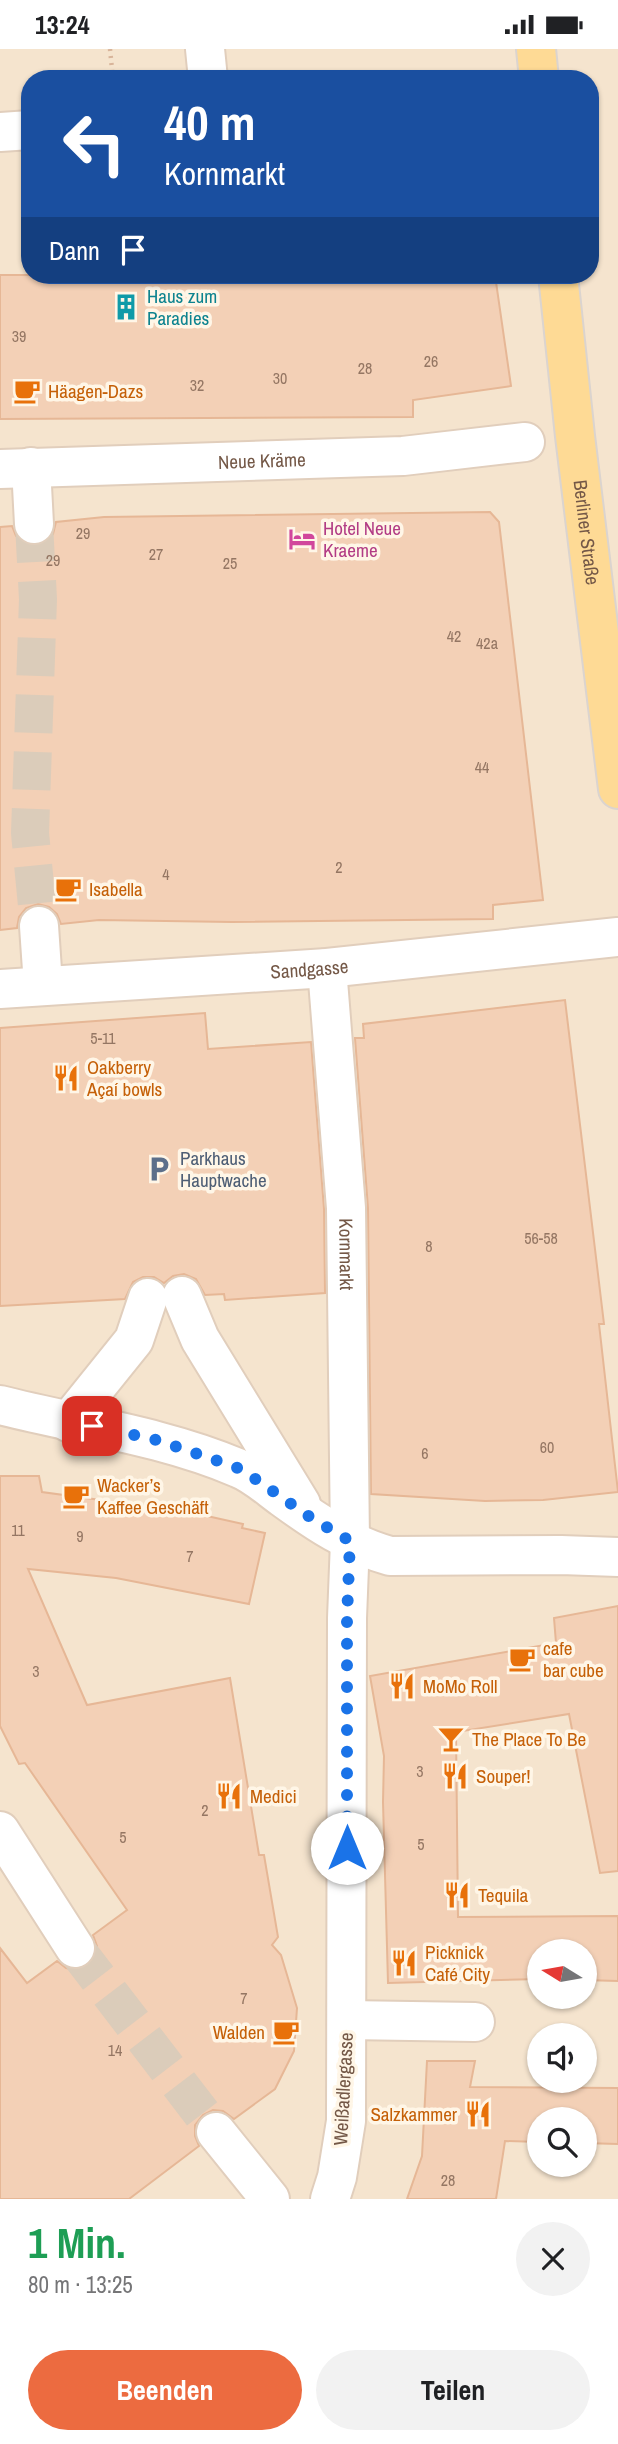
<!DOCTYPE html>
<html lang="de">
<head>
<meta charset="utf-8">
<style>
	:root { --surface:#fff; --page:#f2f2f2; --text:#202124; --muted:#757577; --accent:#ec6b40 }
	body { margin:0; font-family:"Archivo Narrow",sans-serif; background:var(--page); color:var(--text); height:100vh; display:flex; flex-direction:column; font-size:26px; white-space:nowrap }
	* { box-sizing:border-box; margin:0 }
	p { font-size:23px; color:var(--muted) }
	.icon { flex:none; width:38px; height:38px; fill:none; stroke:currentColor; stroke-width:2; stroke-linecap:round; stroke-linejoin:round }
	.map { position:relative; height:2150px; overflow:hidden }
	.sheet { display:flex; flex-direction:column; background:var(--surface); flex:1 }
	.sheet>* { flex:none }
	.top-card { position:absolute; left:21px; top:21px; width:578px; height:214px; border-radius:28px; box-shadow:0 2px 5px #0004; background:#1a4fa0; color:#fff; overflow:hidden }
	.needle { width:46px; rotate:281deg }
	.tools { position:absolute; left:527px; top:1890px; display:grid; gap:14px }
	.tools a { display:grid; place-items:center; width:70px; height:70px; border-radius:50%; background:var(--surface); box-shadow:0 2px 5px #0004; font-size:35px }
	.pin { position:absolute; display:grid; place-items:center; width:60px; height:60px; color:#fff; margin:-30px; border-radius:14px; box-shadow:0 4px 10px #0006 }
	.me { position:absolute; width:77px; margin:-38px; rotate:0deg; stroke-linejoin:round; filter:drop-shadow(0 0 5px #0008) }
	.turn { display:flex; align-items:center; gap:24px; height:147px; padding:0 28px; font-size:32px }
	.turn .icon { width:91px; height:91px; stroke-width:2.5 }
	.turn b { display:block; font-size:49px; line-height:60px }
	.then { display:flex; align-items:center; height:66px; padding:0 28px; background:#0003; gap:14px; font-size:26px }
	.round { display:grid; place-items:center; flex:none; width:74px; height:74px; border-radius:37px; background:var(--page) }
	.summary { display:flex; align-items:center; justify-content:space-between; height:119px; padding:0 28px }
	h1 { font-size:42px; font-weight:800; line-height:52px; color:#1e9e55 }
	.action { display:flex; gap:14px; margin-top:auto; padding:14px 28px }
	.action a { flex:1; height:80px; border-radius:42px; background:var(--accent); color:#fff; font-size:28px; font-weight:800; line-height:80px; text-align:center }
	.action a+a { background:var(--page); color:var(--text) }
	.status { display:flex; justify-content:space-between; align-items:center; height:49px; padding:0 35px; background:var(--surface); direction:ltr }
	.status svg { height:19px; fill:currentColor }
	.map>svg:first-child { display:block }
	.residential { fill:#f5e4ce; fill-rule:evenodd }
	.building { fill:#f3d0b6; stroke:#e6b796; stroke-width:2 }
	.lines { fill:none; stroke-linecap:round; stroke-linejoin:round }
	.minor-tunnel { stroke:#dbccba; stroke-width:38; stroke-dasharray:38 19; stroke-linecap:butt }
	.minor-casing { stroke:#e1cebc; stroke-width:42 }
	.major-casing { stroke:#dbd4cf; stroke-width:42 }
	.path { stroke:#d8b49a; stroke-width:4.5; stroke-dasharray:2 5; stroke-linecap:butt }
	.minor { stroke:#fff; stroke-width:38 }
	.major { stroke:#feda95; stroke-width:38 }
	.route { stroke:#1a73e8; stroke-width:12; stroke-dasharray:0 21.6 }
	.labels { text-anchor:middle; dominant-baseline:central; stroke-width:7; stroke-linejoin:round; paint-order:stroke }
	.number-label { font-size:16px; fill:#947663 }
	.culture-label { font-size:19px; fill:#0d838f; stroke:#fff6e7; text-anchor:start }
	.food-label { font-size:19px; fill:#c56008; stroke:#fff6e7; text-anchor:start }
	.street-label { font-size:19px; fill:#745847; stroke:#fff6e7 }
	.hotel-label { font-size:19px; fill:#b23c85; stroke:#fff6e7; text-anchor:start }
	.service-label { font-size:19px; fill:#4e5e75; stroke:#fff6e7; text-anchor:start }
</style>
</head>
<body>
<div class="status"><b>13:24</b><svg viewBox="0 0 49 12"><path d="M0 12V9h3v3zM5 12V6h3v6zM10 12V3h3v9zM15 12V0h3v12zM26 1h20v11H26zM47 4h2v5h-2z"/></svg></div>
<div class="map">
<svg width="618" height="2150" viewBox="0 0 618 2150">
	<rect width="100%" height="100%" fill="#fdf2e0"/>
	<!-- residential -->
	<path class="residential" d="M0 0H618V2150H0ZM30 30H590V226H30ZM539 1902H584V1948H539ZM539 1986H584V2032H539ZM539 2070H584V2116H539Z"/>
	<!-- building -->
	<path class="building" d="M0 226H495L511 337 413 351V368L0 370Z
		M490 463 499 473 543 851 493 856V870L232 873 99 871 61 875 57 865 49 858 38 855 26 859 19 868 17 879 0 881V478L12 477 16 487 24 494 34 497 45 494 53 485 56 473 104 468Z
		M565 951 604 1275H599L618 1443 543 1451 485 1452 371 1445 368 1159 355 989H364L363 975Z
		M205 964 208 1000 311 993 324 1160 325 1244 225 1251 224 1245 205 1246 196 1230 184 1225 173 1227 164 1234 154 1228H143L133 1233 125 1250 0 1257V979Z
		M0 1427H39L42 1443 189 1463 243 1475 242 1479 265 1484 249 1555 116 1529 28 1520 87 1656 230 1629 259 1806H264L278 1888 272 1896 281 1906 297 1959 294 2002 275 2040 234 2070 223 2062 213 2061 203 2066 195 2076V2087L199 2097 129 2150H0V1899L27 1934 57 1912 66 1919 77 1921 87 1917 95 1908 97 1897 93 1886 127 1861 25 1714 19 1715 0 1677Z
		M618 1557V1822L600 1824 569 1665 456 1683 458 1868 618 1867V1932L584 1931V1902H539V1930L388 1934 383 1753 384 1707 370 1627 556 1594 554 1569Z
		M427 2012H475L470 2038 618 2039V2095L584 2094V2070H539V2093L505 2092 496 2150H407L422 2107Z"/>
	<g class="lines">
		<!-- minor-tunnel -->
		<path class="minor-tunnel" d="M34 475 38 550 30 784 39 877
			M75 1899 216 2083"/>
		<!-- minor casing -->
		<g class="minor-casing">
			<g id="minor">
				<path d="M205 0 208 30"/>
				<path d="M0 83 30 81"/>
				<path d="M31 418 34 475"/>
				<path id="s1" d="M0 420 403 407 525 393"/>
				<path d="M39 877 43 936"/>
				<path id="s2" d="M327 919 346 1159 350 1492 347 1569 346 2072 337 2128 330 2150"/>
				<path id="s3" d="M0 940 327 919 618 888"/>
				<path d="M182 1247 200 1290 301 1455"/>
				<path d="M0 1356C79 1376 163 1387 238 1419 254 1425 269 1439 283 1449 316 1473 350 1496 390 1507L561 1506 618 1508"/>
				<path d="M68 1373 134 1291 148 1249"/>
				<path d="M0 1782 75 1899"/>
				<path d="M347 1971 475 1973"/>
				<path d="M216 2083 270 2150"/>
			</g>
		</g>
		<!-- major casing -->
		<g class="major-casing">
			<g id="major">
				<path d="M536 0 539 30"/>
				<path id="s4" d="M558 226 575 387 618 740"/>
			</g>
		</g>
		<!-- path -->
		<path class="path" d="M110 0 113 30"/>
		<!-- minor -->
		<use href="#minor" class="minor"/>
		<!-- major -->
		<use href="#major" class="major"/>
	</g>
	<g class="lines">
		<!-- route -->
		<path class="route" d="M92 1377 157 1391 241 1420 310 1468 350 1492 347 1569V1799"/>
	</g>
	<!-- icons -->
	<defs>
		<g id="building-bare" transform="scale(2.1)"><path d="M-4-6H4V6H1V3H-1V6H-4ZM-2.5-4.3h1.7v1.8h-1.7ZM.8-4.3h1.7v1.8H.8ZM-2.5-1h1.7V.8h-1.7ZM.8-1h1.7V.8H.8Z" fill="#0f9aa8" stroke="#fff6e7" stroke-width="2.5" paint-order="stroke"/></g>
		<g id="cafe-bare" transform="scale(2.1)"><path d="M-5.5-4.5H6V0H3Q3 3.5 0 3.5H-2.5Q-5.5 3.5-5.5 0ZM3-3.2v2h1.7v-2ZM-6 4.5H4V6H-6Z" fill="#e8710a" stroke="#fff6e7" stroke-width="2.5" paint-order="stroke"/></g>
		<g id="hotel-bare" transform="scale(2.1)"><path d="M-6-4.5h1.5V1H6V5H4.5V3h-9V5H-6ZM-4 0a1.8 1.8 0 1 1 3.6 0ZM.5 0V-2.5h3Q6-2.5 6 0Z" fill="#d1479c" stroke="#fff6e7" stroke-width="2.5" paint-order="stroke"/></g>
		<g id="restaurant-bare" transform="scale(2.1)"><path d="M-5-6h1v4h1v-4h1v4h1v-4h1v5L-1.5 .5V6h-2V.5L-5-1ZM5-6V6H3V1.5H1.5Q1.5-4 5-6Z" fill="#e8710a" stroke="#fff6e7" stroke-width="2.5" paint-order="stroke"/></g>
		<g id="parking-bare" transform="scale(2.1)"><path d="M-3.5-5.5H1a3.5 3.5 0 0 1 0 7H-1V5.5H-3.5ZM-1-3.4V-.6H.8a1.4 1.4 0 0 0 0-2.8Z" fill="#5c6f8a" stroke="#fff6e7" stroke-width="2.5" paint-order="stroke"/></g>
		<g id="bar-bare" transform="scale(2.1)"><path d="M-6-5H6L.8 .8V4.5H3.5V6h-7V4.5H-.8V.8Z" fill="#e8710a" stroke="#fff6e7" stroke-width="2.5" paint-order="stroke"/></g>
	</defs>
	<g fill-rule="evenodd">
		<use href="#building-bare" x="126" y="258"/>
		<use href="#cafe-bare" x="27" y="342"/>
		<use href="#hotel-bare" x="302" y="490"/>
		<use href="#cafe-bare" x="68" y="840"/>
		<use href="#restaurant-bare" x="66" y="1029"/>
		<use href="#parking-bare" x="159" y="1120"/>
		<use href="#cafe-bare" x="76" y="1447"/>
		<use href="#cafe-bare" x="522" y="1610"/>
		<use href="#restaurant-bare" x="402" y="1637"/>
		<use href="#bar-bare" x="451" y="1690"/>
		<use href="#restaurant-bare" x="455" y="1727"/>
		<use href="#restaurant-bare" x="229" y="1747"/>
		<use href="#restaurant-bare" x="457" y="1846"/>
		<use href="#restaurant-bare" x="404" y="1914"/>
		<use href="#cafe-bare" x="286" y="1983"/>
		<use href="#restaurant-bare" x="478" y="2065"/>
	</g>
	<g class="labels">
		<!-- number labels -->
		<g class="number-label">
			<text x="19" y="287">39</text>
			<text x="431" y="312">26</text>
			<text x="365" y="319">28</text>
			<text x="280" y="329">30</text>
			<text x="197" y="336">32</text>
			<text x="83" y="484">29</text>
			<text x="156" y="505">27</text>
			<text x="53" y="511">29</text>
			<text x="230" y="514">25</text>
			<text x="454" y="587">42</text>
			<text x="487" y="594">42a</text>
			<text x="482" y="718">44</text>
			<text x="339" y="818">2</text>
			<text x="166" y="825">4</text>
			<text x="103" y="989">5-11</text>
			<text x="541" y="1189">56-58</text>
			<text x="429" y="1197">8</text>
			<text x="547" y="1398">60</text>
			<text x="425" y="1404">6</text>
			<text x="18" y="1481">11</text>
			<text x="80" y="1487">9</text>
			<text x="190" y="1507">7</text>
			<text x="36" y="1622">3</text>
			<text x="420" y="1722">3</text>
			<text x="205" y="1761">2</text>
			<text x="123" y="1788">5</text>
			<text x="421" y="1795">5</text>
			<text x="244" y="1949">7</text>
			<text x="115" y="2001">14</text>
			<text x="448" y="2131">28</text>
		</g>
		<!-- culture labels -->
		<g class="culture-label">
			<text x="147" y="247">Haus zum<tspan x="147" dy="22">Paradies</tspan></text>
		</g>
		<!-- food labels -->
		<g class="food-label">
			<text x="48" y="342">Häagen-Dazs</text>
			<text x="89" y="840">Isabella</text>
			<text x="87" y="1018">Oakberry<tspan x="87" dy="22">Açaí bowls</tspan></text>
			<text x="97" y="1436">Wacker’s<tspan x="97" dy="22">Kaffee Geschäft</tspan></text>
			<text x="543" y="1599">cafe<tspan x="543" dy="22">bar cube</tspan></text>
			<text x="423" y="1637">MoMo Roll</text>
			<text x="472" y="1690">The Place To Be</text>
			<text x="476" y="1727">Souper!</text>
			<text x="250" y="1747">Medici</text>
			<text x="478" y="1846">Tequila</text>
			<text x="425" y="1903">Picknick<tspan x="425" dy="22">Café City</tspan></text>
			<text x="265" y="1983" text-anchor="end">Walden</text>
			<text x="457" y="2065" text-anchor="end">Salzkammer</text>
		</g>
		<!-- street labels -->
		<g class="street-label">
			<text stroke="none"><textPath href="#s1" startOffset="262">Neue Kräme</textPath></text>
			<text stroke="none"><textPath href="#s4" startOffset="259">Berliner Straße</textPath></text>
			<text stroke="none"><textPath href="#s3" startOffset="310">Sandgasse</textPath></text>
			<text stroke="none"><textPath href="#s2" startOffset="287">Kornmarkt</textPath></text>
			<text transform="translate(343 2040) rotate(-87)">Weißadlergasse</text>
		</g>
		<!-- hotel labels -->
		<g class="hotel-label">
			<text x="323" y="479">Hotel Neue<tspan x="323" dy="22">Kraeme</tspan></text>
		</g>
		<!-- service labels -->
		<g class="service-label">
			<text x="180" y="1109">Parkhaus<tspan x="180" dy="22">Hauptwache</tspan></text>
		</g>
	</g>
</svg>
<div class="tools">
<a><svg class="needle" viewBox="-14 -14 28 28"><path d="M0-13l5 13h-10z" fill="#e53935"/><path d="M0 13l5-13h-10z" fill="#757577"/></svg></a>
<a><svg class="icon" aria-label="sound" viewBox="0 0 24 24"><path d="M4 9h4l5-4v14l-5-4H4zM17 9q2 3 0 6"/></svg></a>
<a><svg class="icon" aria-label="search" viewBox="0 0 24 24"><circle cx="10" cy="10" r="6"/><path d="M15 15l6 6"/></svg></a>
</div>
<div class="pin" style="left:92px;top:1377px;background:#d93025"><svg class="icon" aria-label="arrive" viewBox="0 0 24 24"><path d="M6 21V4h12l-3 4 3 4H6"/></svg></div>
<svg class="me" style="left:347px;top:1799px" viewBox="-20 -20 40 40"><circle r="19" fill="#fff"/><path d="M0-13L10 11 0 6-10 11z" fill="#1a73e8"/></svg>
<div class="top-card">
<div class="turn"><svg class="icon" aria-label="left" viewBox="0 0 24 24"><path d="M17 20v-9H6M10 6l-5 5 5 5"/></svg><div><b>40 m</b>Kornmarkt</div></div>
<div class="then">Dann<svg class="icon" aria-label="arrive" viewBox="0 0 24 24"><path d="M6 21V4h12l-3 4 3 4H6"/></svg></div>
</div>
</div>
<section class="sheet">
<div class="summary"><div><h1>1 Min.</h1><p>80 m · 13:25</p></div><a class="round"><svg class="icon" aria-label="close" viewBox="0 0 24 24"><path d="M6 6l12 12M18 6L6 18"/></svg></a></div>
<div class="action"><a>Beenden</a><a>Teilen</a></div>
</section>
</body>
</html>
